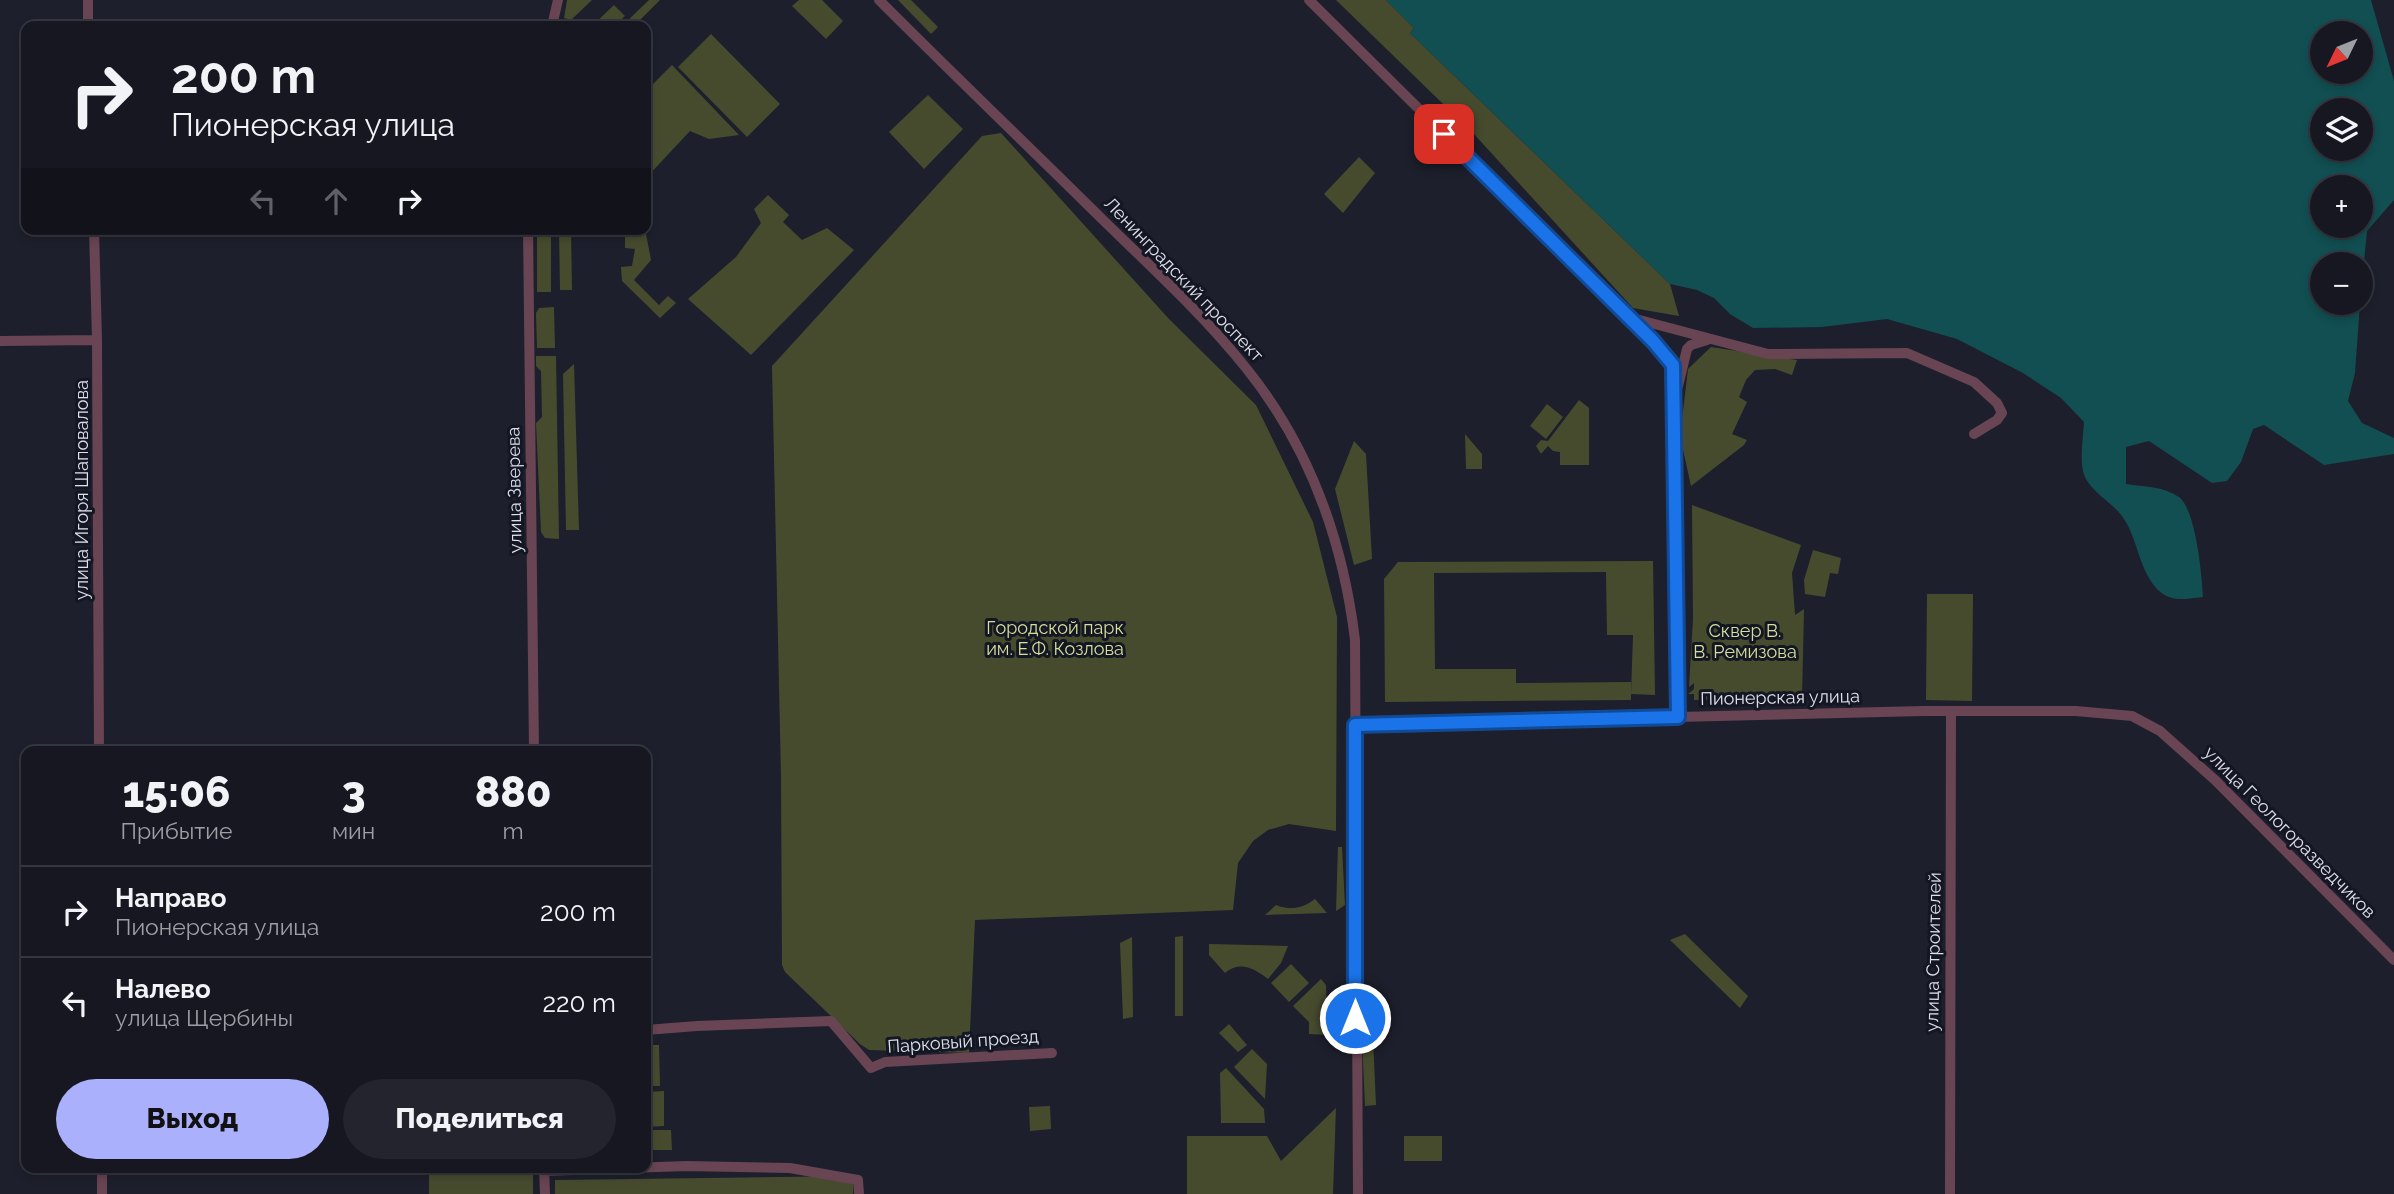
<!DOCTYPE html>
<html lang="ru">
<head>
<meta charset="utf-8">
<style>
	:root { --surface:#161721; --page:#23242e; --text:#f1f3f6; --muted:#9e9fa5; --line:#35363f; --accent:#aab0fb }
	body { margin:0; font-family:Raleway,sans-serif; background:var(--page); color:var(--text); height:100vh; display:flex; flex-direction:column; font-size:26px; white-space:nowrap }
	* { box-sizing:border-box; margin:0 }
	p { font-size:23px; color:var(--muted) }
	.icon { flex:none; width:38px; height:38px; fill:none; stroke:currentColor; stroke-width:2; stroke-linecap:round; stroke-linejoin:round }
	.map { position:relative; flex:1; overflow:hidden }
	.panel { position:absolute; left:21px; top:746px; width:630px; height:427px; display:flex; flex-direction:column; background:var(--surface); border-radius:14px; box-shadow:0 4px 10px #0003,0 0 0 2px var(--line) }
	.panel>* { flex:none }
	.banner { position:absolute; left:21px; top:21px; width:630px; height:214px; border-radius:14px; box-shadow:0 4px 10px #0003,0 0 0 2px var(--line); background:#161721; color:var(--text); overflow:hidden }
	.needle { width:46px; rotate:227deg }
	.tools { position:absolute; left:2310px; top:21px; display:grid; gap:14px }
	.tools a { display:grid; place-items:center; width:63px; height:63px; border-radius:50%; background:var(--surface); box-shadow:0 4px 10px #0003,0 0 0 2px var(--line); font-size:35px }
	.pin { position:absolute; display:grid; place-items:center; width:60px; height:60px; color:#fff; margin:-30px; border-radius:14px; box-shadow:0 4px 10px #0006 }
	.me { position:absolute; width:77px; margin:-38px; rotate:0deg; stroke-linejoin:round; filter:drop-shadow(0 0 5px #0008) }
	.turn { display:flex; align-items:center; gap:24px; height:147px; padding:0 35px; font-size:32px }
	.turn .icon { width:91px; height:91px; stroke-width:2.5 }
	.turn b { display:block; font-size:49px; line-height:60px }
	.lanes { display:flex; align-items:center; height:66px; padding:0 35px; background:#0003; justify-content:center; gap:35px; direction:ltr }
	.lanes .off { opacity:.35 }
	.eta { display:flex; justify-content:space-evenly; align-items:center; height:119px; text-align:center }
	.eta b { font-size:42px; font-weight:800; line-height:49px }
	.button { display:flex; gap:14px; margin-top:auto; padding:14px 35px }
	.button a { flex:1; height:80px; border-radius:42px; background:var(--accent); color:#111; font-size:28px; font-weight:800; line-height:80px; text-align:center }
	.button a+a { background:var(--page); color:var(--text) }
	ul { padding:0; list-style:none }
	li { display:flex; align-items:center; gap:21px; height:91px; padding:0 35px; border-top:2px solid var(--line) }
	li div { flex:1 }
	li b { display:block; font-size:26px }
	li em { font-style:normal }
	.map>svg:first-child { display:block }
	.green { fill:#474b2e; fill-rule:evenodd }
	.water { fill:#114f52; fill-rule:evenodd }
	.lines { fill:none; stroke-linecap:round; stroke-linejoin:round }
	.minor { stroke:#694453; stroke-width:10 }
	.route-casing { stroke:#114b97; stroke-width:18 }
	.route { stroke:#1a73e8; stroke-width:12 }
	.labels { text-anchor:middle; dominant-baseline:central; stroke-width:6; stroke-linejoin:round; paint-order:stroke }
	.street-label { font-size:18px; fill:#dee0ea; stroke:#131623 }
	.park-label { font-size:18px; fill:#d7df9a; stroke:#131623 }
</style>
</head>
<body>
<div class="map">
<svg width="2394" height="1194" viewBox="0 0 2394 1194">
	<rect width="100%" height="100%" fill="#1d1f2c"/>
	<!-- green -->
	<path class="green" d="M567 0H592L571 20 564 18Z
		M649 0H660L634 26H622Z
		M799 0H822L843 21 826 39 792 6Z
		M898 0H911L938 27 931 34Z
		M1336 0H1386L1414 28 1410 33 1670 284 1679 316 1633 308 1473 133Z
		M614 5 625 16 614 26H592Z
		M711 34 780 104 747 137 678 67Z
		M672 65 739 135 709 139 690 131 646 178V91Z
		M928 95 963 129 924 169 889 132Z
		M1001 133 1169 319 1256 405 1313 522 1337 617 1336 831 1289 824 1268 830 1253 841 1238 863 1233 910 975 920 969 1053 869 1050 860 1044 785 972 782 965 781 776 772 366 982 136Z
		M1359 157 1375 173 1343 213 1324 194Z
		M768 195 789 215 783 222 802 240 827 228 854 250 751 355 688 299 736 257 761 223 754 209Z
		M537 229H551V292H537Z
		M559 229H571L572 290H560Z
		M625 229H645L651 260 634 280 659 305 668 296 676 303 660 318 622 281 621 267 632 266 635 249 625 248Z
		M554 307 555 348H537L536 313 539 308Z
		M1711 347 1797 360 1792 375 1775 369 1755 370 1746 380 1739 397 1747 402 1732 434 1747 440 1744 445 1691 486 1680 436 1688 369Z
		M536 356H556L559 539 545 538 541 532 536 423 542 417 541 371 536 366Z
		M574 364 579 530H566L563 374Z
		M1579 400 1589 408V465H1560V452L1553 451 1548 446 1541 454 1536 446 1541 440 1548 441Z
		M1547 404 1563 417 1546 439 1530 426Z
		M1465 434 1482 454V469H1466Z
		M1354 441 1366 454 1372 559 1354 565 1335 489Z
		M1692 505 1801 545 1792 573 1795 615 1804 609 1802 698 1694 700V694H1688L1694 689V683L1689 687 1693 619Z
		M1813 550 1841 558 1838 574 1830 573 1825 597 1805 594 1804 580Z
		M1653 561 1655 695 1631 694V700L1385 702 1384 579 1398 562ZM1606 572 1607 635H1633L1631 694V682L1516 683V669H1435L1434 573Z
		M1927 594H1973L1972 701 1926 700Z
		M1338 847H1342L1345 905 1336 911Z
		M1315 899 1327 913 1265 915 1276 905C1291 911 1303 908 1315 899Z
		M1685 934 1748 996 1740 1008 1670 940Z
		M1183 936V1016H1175V937Z
		M1132 937 1133 1017 1123 1019 1120 943Z
		M1209 944 1288 946 1281 963 1268 979C1255 969 1240 960 1225 973L1209 955Z
		M1291 964 1309 983 1289 1002 1271 983Z
		M1321 979 1326 985 1328 1035 1309 1034V1022L1293 1006Z
		M1360 992H1371L1376 1105 1365 1106Z
		M1229 1024 1247 1045 1238 1052 1219 1033Z
		M646 1045H659L660 1086H646Z
		M1252 1049 1267 1064 1265 1099 1234 1067Z
		M1226 1068 1264 1109 1265 1123H1221L1220 1073Z
		M664 1091V1126L646 1127V1092Z
		M1050 1106 1051 1129 1030 1131 1029 1107Z
		M1336 1108 1333 1194H1187V1136H1267L1281 1161Z
		M646 1130H671L672 1150H646Z
		M1404 1136H1442V1161H1404Z
		M429 1167H533V1194H429Z
		M853 1176V1194H555V1180Z"/>
	<!-- water -->
	<path class="water" d="M1386 0H2371L2394 81V200L2367 231 2361 292V264H2322V303H2360L2355 373 2348 401 2362 423 2394 438V454L2324 465 2264 425 2253 429 2241 462 2227 481 2212 483 2149 441 2126 447V484C2144 487 2163 486 2179 497 2196 510 2202 576 2203 597 2185 599 2171 603 2157 589 2138 568 2138 538 2122 516 2111 501 2087 490 2083 471 2080 455 2083 438 2084 422L2061 398 2023 373 1957 339 1887 319 1822 327 1753 328 1730 314 1714 298 1697 290 1670 284 1410 33 1414 28ZM2322 33H2361V72H2322ZM2322 110H2361V149H2322ZM2322 187H2361V226H2322Z"/>
	<g class="lines">
		<!-- minor -->
		<path class="minor" d="M88 0V26
			M879 0C953 74 1028 146 1102 219 1151 267 1203 314 1246 368 1309 446 1343 541 1355 640L1358 1194
			M1309 0 1653 341 1673 365 1677 717
			M552 26 558 0
			M94 229 97 340 99 751
			M528 229 534 751
			M1632 318 1768 354 1907 353 1974 382 1997 403 2002 413 1997 420 1974 434
			M0 341 97 340
			M1678 386 1687 349 1691 345 1707 340
			M1355 725 1924 711H2076L2132 716 2160 731 2215 780 2394 960
			M646 1030 697 1026 831 1021 871 1068 885 1062 1052 1053
			M102 1167V1194
			M544 1167 545 1194
			M544 1171 686 1166 790 1168 858 1180 859 1194
			M1950 1194 1951 711"/>
	</g>
	<g class="lines">
		<!-- route casing -->
		<g class="route-casing">
			<path id="route" d="M1355 1018V725L1678 717 1673 365 1653 341 1444 134"/>
		</g>
		<!-- route -->
		<use href="#route" class="route"/>
	</g>
	<g class="labels">
		<!-- street labels -->
		<g class="street-label">
			<text transform="translate(1184 279) rotate(46)">Ленинградский проспект</text>
			<text transform="translate(81 490) rotate(-90)">улица Игоря Шаповалова</text>
			<text transform="translate(514 490) rotate(-91)">улица Зверева</text>
			<text transform="translate(1780 697) rotate(-1)">Пионерская улица</text>
			<text transform="translate(2290 832) rotate(45)">улица Геологоразведчиков</text>
			<text transform="translate(1933 952) rotate(-89)">улица Строителей</text>
			<text transform="translate(963 1041) rotate(-4)">Парковый проезд</text>
		</g>
		<!-- park labels -->
		<g class="park-label">
			<text x="1055" y="627">Городской парк<tspan x="1055" dy="21">им. Е.Ф. Козлова</tspan></text>
			<text x="1745" y="630">Сквер В.<tspan x="1745" dy="21">В. Ремизова</tspan></text>
		</g>
	</g>
</svg>
<div class="tools">
<a><svg class="needle" viewBox="-14 -14 28 28"><path d="M0-13l5 13h-10z" fill="#e53935"/><path d="M0 13l5-13h-10z" fill="#9e9fa5"/></svg></a>
<a><svg class="icon" aria-label="layers" viewBox="0 0 24 24"><path d="M12 4l9 5-9 5-9-5zM3 14l9 5 9-5"/></svg></a>
<a>+</a>
<a>−</a>
</div>
<div class="pin" style="left:1444px;top:134px;background:#d93025"><svg class="icon" aria-label="arrive" viewBox="0 0 24 24"><path d="M6 21V4h12l-3 4 3 4H6"/></svg></div>
<svg class="me" style="left:1355px;top:1018px" viewBox="-20 -20 40 40"><circle r="17" fill="#1a73e8" stroke="#fff" stroke-width="3"/><path d="M0-11L8 9 0 5-8 9z" fill="#fff"/></svg>
<div class="banner">
<div class="turn"><svg class="icon" aria-label="right" viewBox="0 0 24 24"><path d="M7 20v-9h11M14 6l5 5-5 5"/></svg><div><b>200 m</b>Пионерская улица</div></div>
<div class="lanes"><svg class="icon off" aria-label="left" viewBox="0 0 24 24"><path d="M17 20v-9H6M10 6l-5 5 5 5"/></svg><svg class="icon off" aria-label="ahead" viewBox="0 0 24 24"><path d="M12 20V5M6 11l6-6 6 6"/></svg><svg class="icon" aria-label="right" viewBox="0 0 24 24"><path d="M7 20v-9h11M14 6l5 5-5 5"/></svg></div>
</div>
<section class="panel">
<div class="eta">
<div><b>15:06</b><p>Прибытие</p></div>
<div><b>3</b><p>мин</p></div>
<div><b>880</b><p>m</p></div>
</div>
<ul>
<li><svg class="icon" aria-label="right" viewBox="0 0 24 24"><path d="M7 20v-9h11M14 6l5 5-5 5"/></svg><div><b>Направо</b><p>Пионерская улица</p></div><em>200 m</em></li>
<li><svg class="icon" aria-label="left" viewBox="0 0 24 24"><path d="M17 20v-9H6M10 6l-5 5 5 5"/></svg><div><b>Налево</b><p>улица Щербины</p></div><em>220 m</em></li>
</ul>
<div class="button"><a>Выход</a><a>Поделиться</a></div>
</section>
</div>
</body>
</html>
